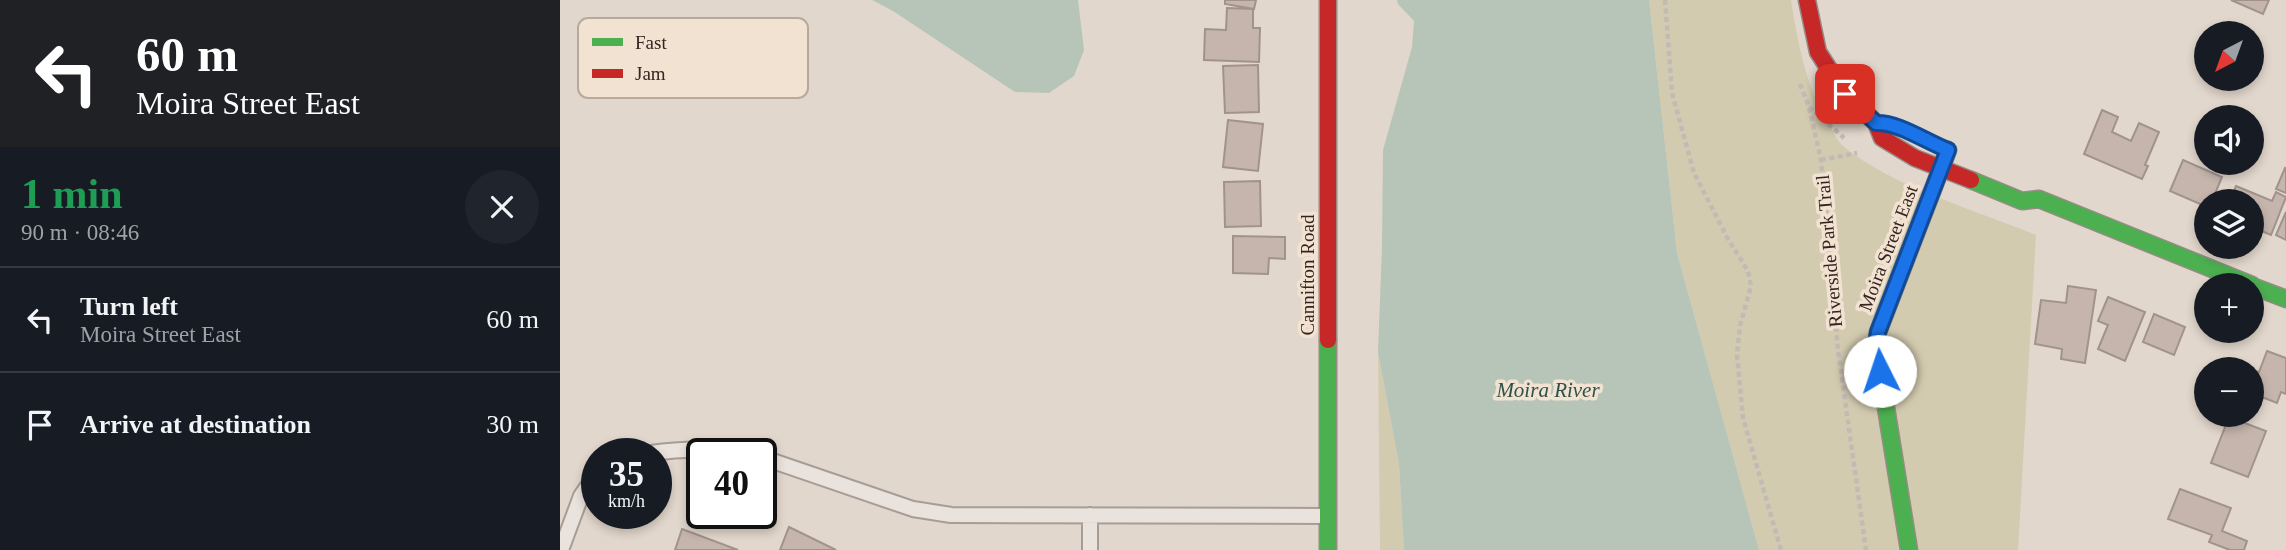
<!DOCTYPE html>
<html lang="en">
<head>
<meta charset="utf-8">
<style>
	:root { --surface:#171b24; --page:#20242c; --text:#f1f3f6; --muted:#9ea1a6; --line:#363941 }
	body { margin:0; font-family:"Times New Roman",serif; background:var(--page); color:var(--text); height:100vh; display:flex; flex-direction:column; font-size:26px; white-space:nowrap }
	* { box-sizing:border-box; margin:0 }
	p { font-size:23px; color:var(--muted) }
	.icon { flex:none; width:38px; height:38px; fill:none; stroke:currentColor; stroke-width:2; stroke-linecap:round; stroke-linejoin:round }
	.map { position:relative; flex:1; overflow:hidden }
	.details { display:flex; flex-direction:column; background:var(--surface); width:560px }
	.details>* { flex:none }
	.banner { background:#202124; color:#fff; overflow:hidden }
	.needle { width:46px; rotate:221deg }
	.buttons { position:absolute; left:1634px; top:21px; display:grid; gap:14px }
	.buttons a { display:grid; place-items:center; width:70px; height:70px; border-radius:50%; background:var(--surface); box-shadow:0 4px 10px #0003; font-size:35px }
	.speed { position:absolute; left:21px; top:438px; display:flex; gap:14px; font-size:35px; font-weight:700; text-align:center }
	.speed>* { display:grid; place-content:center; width:91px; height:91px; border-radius:50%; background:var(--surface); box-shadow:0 4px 10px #0003; line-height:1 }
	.speed small { font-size:18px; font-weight:400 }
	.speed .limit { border:4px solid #111; border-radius:10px; background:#fff; color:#111 }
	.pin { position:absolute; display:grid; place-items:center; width:60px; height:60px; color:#fff; margin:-30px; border-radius:14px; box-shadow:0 4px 10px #0006 }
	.me { position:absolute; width:77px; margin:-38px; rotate:356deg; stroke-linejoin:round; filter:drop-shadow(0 0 5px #0008) }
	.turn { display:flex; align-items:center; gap:24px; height:147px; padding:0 21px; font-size:32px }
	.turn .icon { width:91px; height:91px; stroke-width:2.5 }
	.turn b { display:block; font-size:49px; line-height:60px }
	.round { display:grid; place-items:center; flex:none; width:74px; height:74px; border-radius:37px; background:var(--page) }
	.head { display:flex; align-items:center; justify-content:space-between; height:119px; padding:0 21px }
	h1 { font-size:42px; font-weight:800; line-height:52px; color:#1e9e55 }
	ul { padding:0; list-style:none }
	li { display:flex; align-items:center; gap:21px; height:105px; padding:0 21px; border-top:2px solid var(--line) }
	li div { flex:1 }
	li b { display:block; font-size:26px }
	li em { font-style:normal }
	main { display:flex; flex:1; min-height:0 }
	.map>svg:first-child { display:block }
	.green { fill:#d3cbb0 }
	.water { fill:#b7c5b9 }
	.building { fill:#c5b5ad; stroke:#a1938c; stroke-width:2 }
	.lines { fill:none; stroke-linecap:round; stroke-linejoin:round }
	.lane-casing { stroke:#a79d96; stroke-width:18 }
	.fast-casing { stroke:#968c85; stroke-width:19 }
	.jam-casing { stroke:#968c85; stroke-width:19 }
	.path { stroke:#c2bab4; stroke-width:4.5; stroke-dasharray:5 3.5; stroke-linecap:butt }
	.lane { stroke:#eae3dd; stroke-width:14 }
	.fast { stroke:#4caf50; stroke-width:16 }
	.jam { stroke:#c62828; stroke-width:16 }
	.route-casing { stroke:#114b97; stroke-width:18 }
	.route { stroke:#1a73e8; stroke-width:12 }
	.labels { text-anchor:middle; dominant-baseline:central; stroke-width:7; stroke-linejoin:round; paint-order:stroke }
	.street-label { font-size:19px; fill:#34241f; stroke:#f2e2d2 }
	.water-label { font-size:21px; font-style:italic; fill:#2f5248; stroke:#f2e2d2 }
	.key { fill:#f2e2d2; stroke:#b9a99c; stroke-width:2 }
	.key-label { font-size:19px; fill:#34241f }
</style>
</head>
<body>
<main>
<section class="details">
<div class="banner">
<div class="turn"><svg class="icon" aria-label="left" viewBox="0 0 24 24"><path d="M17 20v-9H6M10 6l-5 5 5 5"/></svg><div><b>60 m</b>Moira Street East</div></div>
</div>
<div class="head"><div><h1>1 min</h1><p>90 m · 08:46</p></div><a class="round"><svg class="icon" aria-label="close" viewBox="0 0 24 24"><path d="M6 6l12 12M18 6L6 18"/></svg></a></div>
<ul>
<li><svg class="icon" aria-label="left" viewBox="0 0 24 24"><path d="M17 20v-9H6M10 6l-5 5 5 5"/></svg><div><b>Turn left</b><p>Moira Street East</p></div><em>60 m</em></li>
<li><svg class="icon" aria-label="arrive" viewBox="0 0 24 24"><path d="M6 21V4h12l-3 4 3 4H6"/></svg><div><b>Arrive at destination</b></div><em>30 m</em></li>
</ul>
</section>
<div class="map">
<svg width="1726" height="550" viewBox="0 0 1726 550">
	<rect width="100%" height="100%" fill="#e2d7cc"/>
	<!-- green -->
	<path class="green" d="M1089 0H1231C1238 43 1245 84 1268 122 1272 129 1276 139 1282 145 1326 184 1420 212 1476 235L1458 550H1199L1117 253Z
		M818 352 839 464 844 550H820Z"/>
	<!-- water -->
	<path class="water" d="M312 0H518L524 50 514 76 489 93 455 92 333 11Z
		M837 0H1089L1117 253 1199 550H844L839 464 818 352 822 247 823 150 852 47 854 21 838 4Z"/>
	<!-- building -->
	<path class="building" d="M665 0H696L694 9 665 4Z
		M1671 0H1709L1703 14Z
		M667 8 693 9V28H700L699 62 644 60 645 29 666 30Z
		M698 65 699 112 665 113 663 66Z
		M1542 110 1558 117 1552 132 1571 141 1579 123 1599 132 1585 165 1588 166 1582 179 1524 154Z
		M668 120 703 124 698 171 663 167Z
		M1623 160 1662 177 1652 201H1647V207L1610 191Z
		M1725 168 1726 169V193L1716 189Z
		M700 181 701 226 665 227 664 182Z
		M1676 186 1712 201 1716 192 1726 197 1711 235 1692 227V201H1670Z
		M1726 212V240L1716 235Z
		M673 236 725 237V259L709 258 708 274 673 273Z
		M1508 286 1536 290 1525 363 1501 359 1502 349 1475 344 1481 300 1506 303Z
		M1548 297 1585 312 1565 361 1538 349 1548 325 1538 321Z
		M1594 314 1625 327 1614 355 1583 342Z
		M1707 351 1726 358V394L1721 392 1717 403 1694 394 1692 397V370L1699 372Z
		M1669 417 1706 431 1688 477 1651 463Z
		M1620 489 1671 508 1662 531 1687 541 1684 550H1670L1649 542 1652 535 1608 519Z
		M229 527 276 550H220Z
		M122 529 178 550H115Z
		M122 529 178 550H115Z"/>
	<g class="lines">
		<!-- lane casing -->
		<g class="lane-casing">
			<path id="lane" d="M91 453C124 448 153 448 185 453
				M201 457 353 509 391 515 768 516
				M1 550 21 496 37 473
				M530 550V515"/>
		</g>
		<!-- fast casing -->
		<g class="fast-casing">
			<path id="fast" d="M1411 180 1462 201 1479 199 1692 285
				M1692 286 1726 299
				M768 340V550
				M1349 550 1316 346 1318 332 1388 150"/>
		</g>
		<!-- jam casing -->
		<g class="jam-casing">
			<path id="jam" d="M768 0V340
				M1247 0 1258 52 1285 94 1316 123 1322 138 1355 158 1411 180"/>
		</g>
		<!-- path -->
		<path class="path" d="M1105 0 1112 93 1134 173 1168 239 1188 271 1191 286 1180 326 1177 355 1183 418 1221 550
			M1240 84 1249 107 1261 160 1278 350 1306 550
			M1249 107 1284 138
			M1261 160 1297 153"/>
		<!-- lane -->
		<use href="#lane" class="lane"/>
		<!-- fast -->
		<use href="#fast" class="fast"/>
		<!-- jam -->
		<use href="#jam" class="jam"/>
	</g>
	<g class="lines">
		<!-- route casing -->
		<g class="route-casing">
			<path id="route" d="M1285 94 1316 123C1338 122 1365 141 1388 150L1318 332 1316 345 1320 371"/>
		</g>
		<!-- route -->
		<use href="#route" class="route"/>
	</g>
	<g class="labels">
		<!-- street labels -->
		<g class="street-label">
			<text transform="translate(1328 248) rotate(-69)">Moira Street East</text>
			<text transform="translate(1269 251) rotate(-95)">Riverside Park Trail</text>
			<text transform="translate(747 275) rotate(-90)">Cannifton Road</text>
		</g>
		<!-- water labels -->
		<g class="water-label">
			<text x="988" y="390">Moira River</text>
		</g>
	</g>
	<!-- legend -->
	<rect x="18" y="18" width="230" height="80" rx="10" class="key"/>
	<rect x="32" y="38" width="31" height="8" fill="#4caf50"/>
	<rect x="32" y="69" width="31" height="9" fill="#c62828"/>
	<g class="key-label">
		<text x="75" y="49">Fast</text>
		<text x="75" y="80">Jam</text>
	</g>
</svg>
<div class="buttons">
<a><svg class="needle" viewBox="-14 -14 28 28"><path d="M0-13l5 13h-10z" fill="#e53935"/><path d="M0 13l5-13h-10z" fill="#9ea1a6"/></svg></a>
<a><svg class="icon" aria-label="sound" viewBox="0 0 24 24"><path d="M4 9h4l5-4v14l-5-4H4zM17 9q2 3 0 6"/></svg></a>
<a><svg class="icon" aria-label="layers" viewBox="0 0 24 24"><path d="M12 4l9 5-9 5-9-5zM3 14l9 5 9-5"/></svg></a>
<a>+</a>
<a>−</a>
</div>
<div class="speed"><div>35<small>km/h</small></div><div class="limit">40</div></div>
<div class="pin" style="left:1285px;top:94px;background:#d93025"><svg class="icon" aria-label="arrive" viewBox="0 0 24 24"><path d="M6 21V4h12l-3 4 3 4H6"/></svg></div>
<svg class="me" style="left:1320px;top:371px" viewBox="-20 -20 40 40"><circle r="19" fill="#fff"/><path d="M0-13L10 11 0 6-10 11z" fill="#1a73e8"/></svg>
</div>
</main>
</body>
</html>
